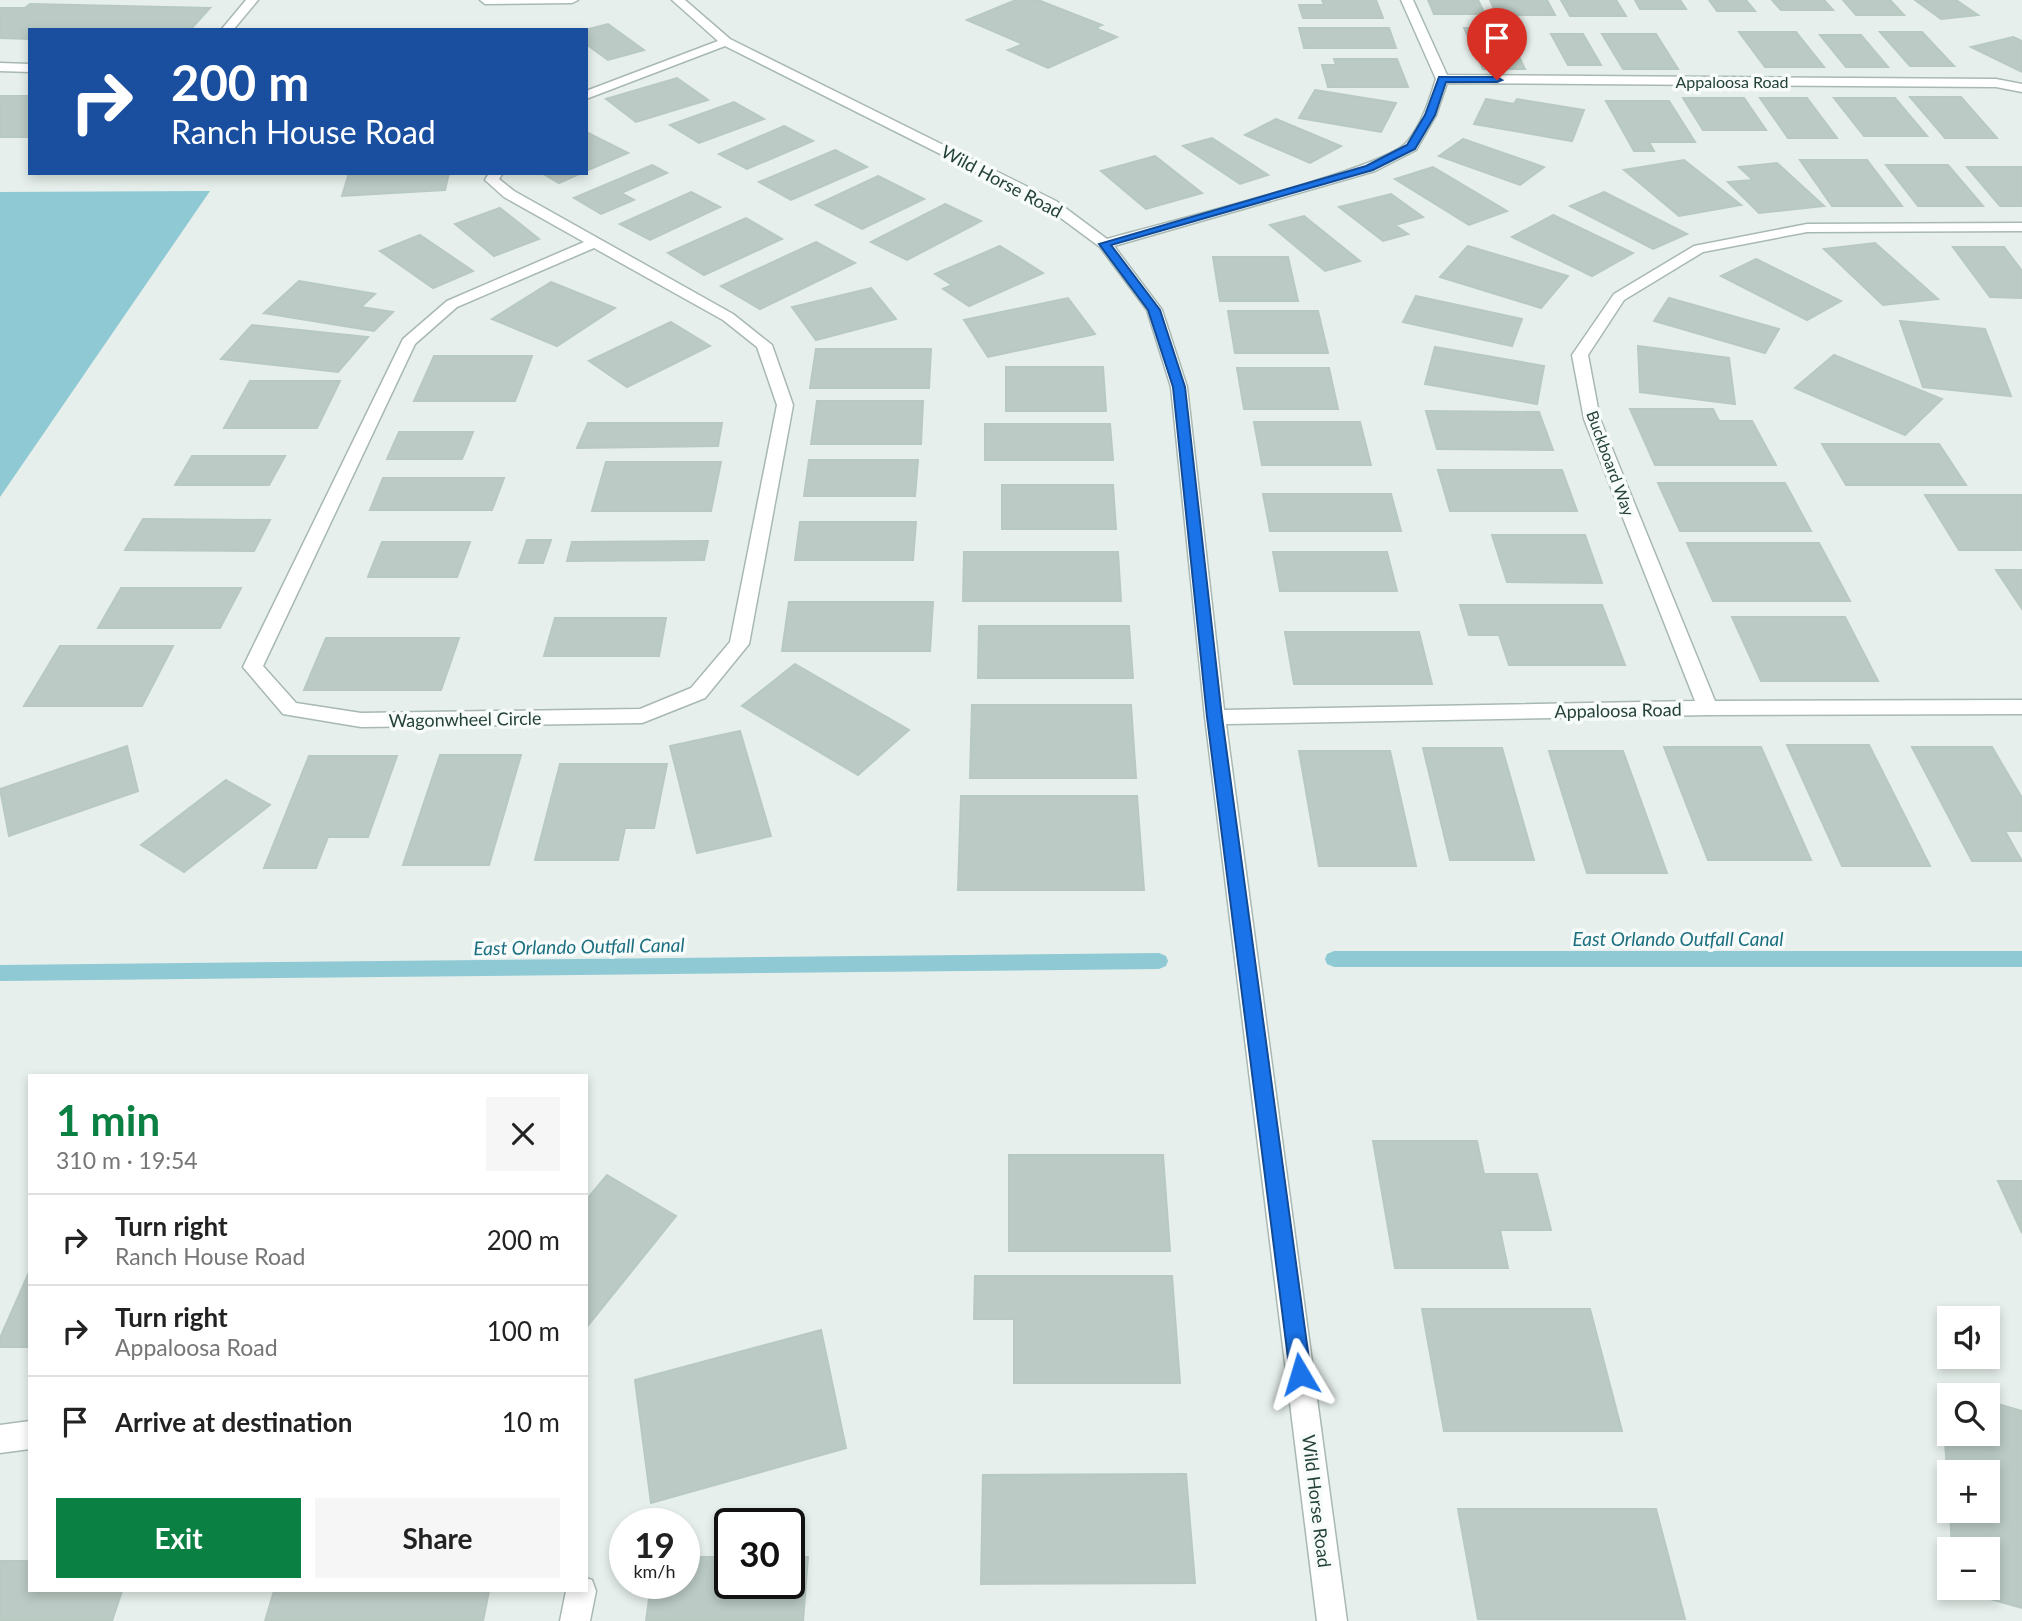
<!DOCTYPE html>
<html lang="en">
<head>
<meta charset="utf-8">
<style>
	:root { --surface:#fff; --page:#f6f6f6; --text:#222; --muted:#767676; --line:#e0e0e0; --accent:#0b8043 }
	body { margin:0; font-family:Lato,sans-serif; background:var(--page); color:var(--text); height:100vh; display:flex; flex-direction:column; font-size:26px; white-space:nowrap }
	* { box-sizing:border-box; margin:0 }
	p { font-size:23px; color:var(--muted) }
	.icon { flex:none; width:38px; height:38px; fill:none; stroke:currentColor; stroke-width:2; stroke-linecap:round; stroke-linejoin:round }
	.map { position:relative; flex:1; overflow:hidden }
	.details { position:absolute; left:28px; top:1074px; width:560px; height:518px; display:flex; flex-direction:column; background:var(--surface); border-radius:0px; box-shadow:0 4px 10px #0003 }
	.details>* { flex:none }
	.banner { position:absolute; left:28px; top:28px; width:560px; height:147px; border-radius:0px; box-shadow:0 4px 10px #0003; background:#1a4fa0; color:#fff; overflow:hidden }
	.fabs { position:absolute; left:1937px; top:1306px; display:grid; gap:14px }
	.fabs a { display:grid; place-items:center; width:63px; height:63px; border-radius:0px; background:var(--surface); box-shadow:0 4px 10px #0003; font-size:35px }
	.speed { position:absolute; left:609px; top:1508px; display:flex; gap:14px; font-size:35px; font-weight:700; text-align:center }
	.speed>* { display:grid; place-content:center; width:91px; height:91px; border-radius:50%; background:var(--surface); box-shadow:0 4px 10px #0003; line-height:1 }
	.speed small { font-size:18px; font-weight:400 }
	.speed .limit { border:4px solid #111; border-radius:10px; background:#fff; color:#111 }
	.pin { position:absolute; display:grid; place-items:center; width:60px; height:60px; color:#fff; margin:-72px -30px; border-radius:50% 50% 50% 0; rotate:-45deg; box-shadow:0 0 7px #0007 }
	.pin .icon { rotate:45deg }
	.me { position:absolute; width:77px; margin:-38px; rotate:353deg; stroke-linejoin:round; filter:drop-shadow(0 0 5px #0008) }
	.turn { display:flex; align-items:center; gap:24px; height:147px; padding:0 28px; font-size:32px }
	.turn .icon { width:91px; height:91px; stroke-width:2.5 }
	.turn b { display:block; font-size:49px; line-height:60px }
	.round { display:grid; place-items:center; flex:none; width:74px; height:74px; border-radius:0px; background:var(--page) }
	.headline { display:flex; align-items:center; justify-content:space-between; height:119px; padding:0 28px }
	h1 { font-size:42px; font-weight:700; line-height:52px; color:var(--accent) }
	.action { display:flex; gap:14px; margin-top:auto; padding:14px 28px }
	.action a { flex:1; height:80px; border-radius:0px; background:var(--accent); color:#fff; font-size:28px; font-weight:700; line-height:80px; text-align:center }
	.action a+a { background:var(--page); color:var(--text) }
	ul { padding:0; list-style:none }
	li { display:flex; align-items:center; gap:21px; height:91px; padding:0 28px; border-top:2px solid var(--line) }
	li div { flex:1 }
	li b { display:block; font-size:26px }
	li em { font-style:normal }
	.map>svg:first-child { display:block }
	.water { fill:#8ec9d4 }
	.lines { fill:none; stroke-linecap:round; stroke-linejoin:round }
	.stream { fill:#8ec9d4; fill-rule:evenodd }
	.building { fill:#bbcac4; stroke:#b8c9c2; stroke-width:2 }
	.minor-casing { stroke:#a8b8b2; stroke-width:3 }
	.minor { fill:#fff; fill-rule:evenodd }
	.route { fill:#1a73e8; stroke:#114b97; stroke-width:2 }
	.labels { text-anchor:middle; dominant-baseline:central; stroke-width:7; stroke-linejoin:round; paint-order:stroke }
	.far-street-label { font-size:16px; fill:#24423a; stroke:#f7fbf9 }
	.street-label { font-size:18px; fill:#24423a; stroke:#f7fbf9 }
	.water-label { font-size:19px; font-style:italic; fill:#1c6f80; stroke:#f7fbf9 }
</style>
</head>
<body>
<div class="map">
<svg width="2022" height="1621" viewBox="0 0 2022 1621">
	<rect width="100%" height="100%" fill="#e6efeb"/>
	<!-- water -->
	<path class="water" d="M210 191 0 497V192Z"/>
	<g class="lines">
		<!-- stream -->
		<path class="stream" d="M1334 951H2022V967H1334L1327 964 1325 959 1327 954Z
			M1159 953 1166 956 1168 961 1166 966 1159 969 0 981V965Z"/>
	</g>
	<!-- building -->
	<path class="building" d="M1016 0H1038L1102 25 1095 28 1117 37 1048 68 1008 50 1023 44 967 20Z
		M1322 0H1376L1383 18H1303L1299 5H1324Z
		M1428 0H1478L1485 14H1434Z
		M1490 0H1547L1555 15H1497Z
		M1561 0H1616L1626 16H1570Z
		M1635 0H1680L1686 9H1640Z
		M1709 0H1746L1755 11H1717Z
		M1772 0H1824L1833 10H1781Z
		M1843 0H1890L1904 15H1856Z
		M1915 0H1956L1978 15 1941 19Z
		M30 4 210 8 190 30H30V39L0 38V8H25Z
		M608 24 644 50 608 60 586 44 585 30Z
		M1299 28H1389L1396 48H1304Z
		M1464 28H1505L1525 69H1483Z
		M1739 32H1796L1824 67H1765Z
		M1880 32H1922L1954 66H1910Z
		M1551 34H1583L1601 65H1568Z
		M1602 34H1656L1678 69H1623Z
		M1820 35H1861L1888 67H1846Z
		M2013 37 2022 41V72L1971 47Z
		M1334 59H1397L1408 87H1328L1322 65H1336Z
		M677 78 708 100 636 122 606 99Z
		M1315 90 1396 103 1381 132 1299 118Z
		M0 96H30V137H0Z
		M1910 97H1961L1997 138H1945Z
		M1683 98H1744L1766 130H1703Z
		M1760 98H1807L1837 138H1788Z
		M1834 98H1895L1927 136H1864Z
		M1486 99 1514 104 1517 99 1584 110 1572 141 1474 124Z
		M1606 101H1669L1695 142H1649L1654 151H1634Z
		M734 102 764 119 699 143 670 125Z
		M1276 119 1341 146 1310 163 1245 135Z
		M784 126 813 141 747 169 719 154Z
		M586 132 628 153 586 171Z
		M1212 138 1268 175 1240 184 1183 146Z
		M1463 139 1544 167 1520 185 1439 156Z
		M835 150 867 167 791 200 759 182Z
		M1155 156 1202 193 1146 209 1101 171Z
		M1684 160 1741 205 1679 216 1624 170Z
		M1800 160H1867L1902 206H1832Z
		M1777 163 1824 206 1759 213 1728 182 1753 180 1739 167Z
		M652 165 667 173 621 193 634 200 601 214 574 198Z
		M1886 165H1948L1983 206H1918Z
		M1433 167 1507 211 1469 225 1395 179Z
		M1967 167H2022V206H2000Z
		M349 173H449L445 190 342 196Z
		M542 173H581L559 183Z
		M878 176 924 199 862 229 816 205Z
		M691 192 720 207 650 240 620 224Z
		M1604 192 1687 234 1653 249 1570 206Z
		M1391 194 1423 217 1395 225 1408 234 1383 241 1339 207Z
		M945 204 981 221 907 260 871 242Z
		M500 208 539 239 494 256 455 224Z
		M1553 215 1633 253 1592 276 1512 237Z
		M1304 216 1360 261 1325 271 1270 225Z
		M746 218 782 239 704 275 668 253Z
		M420 235 473 271 433 288 380 251Z
		M816 242 855 263 760 309 721 286Z
		M1875 243 1938 299 1883 305 1824 249Z
		M1000 246 1043 273 969 306 943 289 952 285 935 274Z
		M1468 246 1568 276 1541 308 1440 277Z
		M1953 247H2004L2022 271V298L1990 297Z
		M1213 257H1288L1298 301H1220Z
		M1756 259 1841 301 1807 320 1721 276Z
		M299 281 375 294 361 307 393 312 374 331 264 313Z
		M551 282 615 308 557 346 492 319Z
		M871 288 896 319 816 340 792 307Z
		M1416 296 1522 319 1512 346 1403 322Z
		M1068 298 1095 334 988 357 964 320Z
		M1669 298 1779 329 1765 353 1654 321Z
		M1228 311H1318L1328 353H1235Z
		M1900 321 1985 329 2011 396 1923 387Z
		M671 322 710 346 627 387 589 361Z
		M252 325 368 337 338 372 221 359Z
		M1638 346 1729 358 1735 404 1640 392Z
		M1435 347 1544 366 1537 404 1425 384Z
		M816 349H931L929 388H810Z
		M1834 355 1942 399 1905 435 1795 388Z
		M434 356H532L515 401H414Z
		M1006 367H1103L1106 411H1006Z
		M1237 368H1329L1338 409H1244Z
		M250 381H340L317 428H224Z
		M817 401H923L921 444H811Z
		M1630 409H1713L1719 421H1752L1776 465H1655Z
		M1426 411 1539 412 1553 450 1437 449Z
		M1254 422H1360L1371 465H1262Z
		M588 423H722L718 446 577 448Z
		M985 424H1110L1113 460H985Z
		M399 432H473L462 459H387Z
		M1822 444H1939L1966 485H1846Z
		M192 456H285L269 485H175Z
		M809 460H918L915 496H804Z
		M606 462H721L711 511H592Z
		M1438 470H1562L1577 511H1450Z
		M383 478H504L492 510H370Z
		M1658 483H1785L1811 531H1680Z
		M1002 485H1113L1116 529H1002Z
		M1263 494H1391L1401 531H1270Z
		M1925 495H2022V550H1959Z
		M143 519 270 520 254 551 125 550Z
		M800 522H916L913 560H795Z
		M1492 535H1585L1602 583 1507 582Z
		M527 540H551L543 563H519Z
		M708 541 704 560 567 561 572 542Z
		M382 542H470L457 577H368Z
		M1687 543H1819L1850 601H1713Z
		M964 552H1118L1121 601H963Z
		M1273 552H1387L1397 591H1280Z
		M1996 570H2022V609Z
		M121 588H241L220 628H98Z
		M789 602H933L930 651H782Z
		M1460 605H1602L1625 665H1509L1499 635H1469Z
		M1732 617H1845L1878 681H1761Z
		M555 618H666L659 656H544Z
		M979 626H1129L1133 678H978Z
		M1285 632H1419L1432 684H1294Z
		M326 638H459L441 690H304Z
		M60 646H173L142 706H24Z
		M795 664 909 730 858 775 742 706Z
		M972 705H1131L1136 778H970Z
		M740 731 771 836 697 853 670 746Z
		M1787 745H1869L1930 866H1842Z
		M127 746 138 791 9 836 0 789Z
		M1664 747H1761L1811 860H1708Z
		M1912 747H1992L2022 798V831H2005L2022 861H1972Z
		M1423 748H1502L1534 860H1450Z
		M1299 751H1390L1416 866H1319Z
		M1549 751H1623L1667 873H1587Z
		M440 755H521L489 865H403Z
		M309 756H397L368 837H328L316 868H264Z
		M560 764H667L654 828H625L618 860H535Z
		M226 780 270 805 184 872 141 845Z
		M961 796H1137L1144 890H958Z
		M1373 1141H1477L1484 1174H1537L1551 1230H1500L1508 1268H1395Z
		M1009 1155H1163L1170 1251H1009Z
		M607 1175 676 1216 586 1328V1200Z
		M1998 1181H2022V1233Z
		M30 1270V1347H0V1338Z
		M975 1276H1172L1180 1383H1014V1319H974Z
		M1422 1309H1590L1622 1431H1444Z
		M821 1330 846 1448 651 1503 635 1380Z
		M1941 1388 1964 1395H1950V1433H1988V1401L2022 1411V1608L1955 1589 1988 1587V1549H1952L1950 1510H1988V1472H1950V1510Z
		M1186 1474 1195 1583 981 1584 983 1475Z
		M1458 1509H1656L1685 1619H1478Z
		M684 1557H730V1584H789V1557H808L803 1621H646L651 1584H684Z
		M0 1561H30V1591H122L112 1621H0Z
		M274 1591H489L483 1621H265Z"/>
	<g class="lines">
		<!-- minor casing -->
		<g class="minor-casing">
			<path id="minor" d="M246 0H258L233 30H221Z
				M480 0H578L572 3 485 4Z
				M672 0H685L730 39 1056 201 1107 239C1155 225 1386 169 1407 142 1422 124 1429 101 1436 79L1401 0H1413L1447 75 1996 79 2022 84V92L1996 87 1447 83 1436 115 1416 150 1375 171 1114 246 1162 310 1187 387 1224 710 1695 701 1584 419 1572 355 1614 294 1694 246 1807 224 2022 223V231L1807 232 1703 252 1624 300 1588 355 1600 419 1715 701 2022 700V714L1708 715 1226 724 1347 1621H1317L1205 717 1171 387 1147 310 1100 247 1046 207 725 46 586 99V91L718 41Z
				M0 63 30 64V72L0 71Z
				M489 173H503L499 179 514 191 733 314 772 345 793 405 749 644 705 698 642 723 361 727 283 714 243 667 403 339 447 301 584 242 504 197 485 180ZM594 248 723 320 757 347 777 405 730 642 691 688 640 709 361 713 296 703 263 666 415 344 457 307Z
				M30 1421V1449L0 1453V1425Z
				M586 1578 592 1580 596 1591 590 1621H560L566 1591H586Z"/>
		</g>
		<!-- minor -->
		<use href="#minor" class="minor"/>
	</g>
	<!-- route -->
	<path class="route" d="M1439 77H1497L1502 80 1497 82H1446L1435 115 1415 149 1373 170 1111 245 1160 310 1185 387 1222 717 1311 1374 1308 1382 1300 1385 1293 1382 1290 1374 1207 717 1173 387 1148 310 1099 244 1366 166 1407 145 1425 115Z"/>
	<g class="labels">
		<!-- far-street labels -->
		<g class="far-street-label">
			<text x="1732" y="81">Appaloosa Road</text>
			<text transform="translate(1611 463) rotate(70)">Buckboard Way</text>
		</g>
		<!-- street labels -->
		<g class="street-label">
			<text transform="translate(1002 181) rotate(28)">Wild Horse Road</text>
			<text transform="translate(1618 710) rotate(-1)">Appaloosa Road</text>
			<text transform="translate(465 719) rotate(-1)">Wagonwheel Circle</text>
			<text transform="translate(1317 1501) rotate(83)">Wild Horse Road</text>
		</g>
		<!-- water labels -->
		<g class="water-label">
			<text x="1678" y="938">East Orlando Outfall Canal</text>
			<text transform="translate(579 946) rotate(-1)">East Orlando Outfall Canal</text>
		</g>
	</g>
</svg>
<div class="fabs">
<a><svg class="icon" aria-label="sound" viewBox="0 0 24 24"><path d="M4 9h4l5-4v14l-5-4H4zM17 9q2 3 0 6"/></svg></a>
<a><svg class="icon" aria-label="search" viewBox="0 0 24 24"><circle cx="10" cy="10" r="6"/><path d="M15 15l6 6"/></svg></a>
<a>+</a>
<a>−</a>
</div>
<div class="speed"><div>19<small>km/h</small></div><div class="limit">30</div></div>
<div class="pin" style="left:1497px;top:80px;background:#d93025"><svg class="icon" aria-label="arrive" viewBox="0 0 24 24"><path d="M6 21V4h12l-3 4 3 4H6"/></svg></div>
<svg class="me" style="left:1300px;top:1374px" viewBox="-20 -20 40 40"><path d="M0-17L14 15 0 8-14 15z" fill="#1a73e8" stroke="#fff" stroke-width="4"/></svg>
<div class="banner">
<div class="turn"><svg class="icon" aria-label="right" viewBox="0 0 24 24"><path d="M7 20v-9h11M14 6l5 5-5 5"/></svg><div><b>200 m</b>Ranch House Road</div></div>
</div>
<section class="details">
<div class="headline"><div><h1>1 min</h1><p>310 m · 19:54</p></div><a class="round"><svg class="icon" aria-label="close" viewBox="0 0 24 24"><path d="M6 6l12 12M18 6L6 18"/></svg></a></div>
<ul>
<li><svg class="icon" aria-label="right" viewBox="0 0 24 24"><path d="M7 20v-9h11M14 6l5 5-5 5"/></svg><div><b>Turn right</b><p>Ranch House Road</p></div><em>200 m</em></li>
<li><svg class="icon" aria-label="right" viewBox="0 0 24 24"><path d="M7 20v-9h11M14 6l5 5-5 5"/></svg><div><b>Turn right</b><p>Appaloosa Road</p></div><em>100 m</em></li>
<li><svg class="icon" aria-label="arrive" viewBox="0 0 24 24"><path d="M6 21V4h12l-3 4 3 4H6"/></svg><div><b>Arrive at destination</b></div><em>10 m</em></li>
</ul>
<div class="action"><a>Exit</a><a>Share</a></div>
</section>
</div>
</body>
</html>
